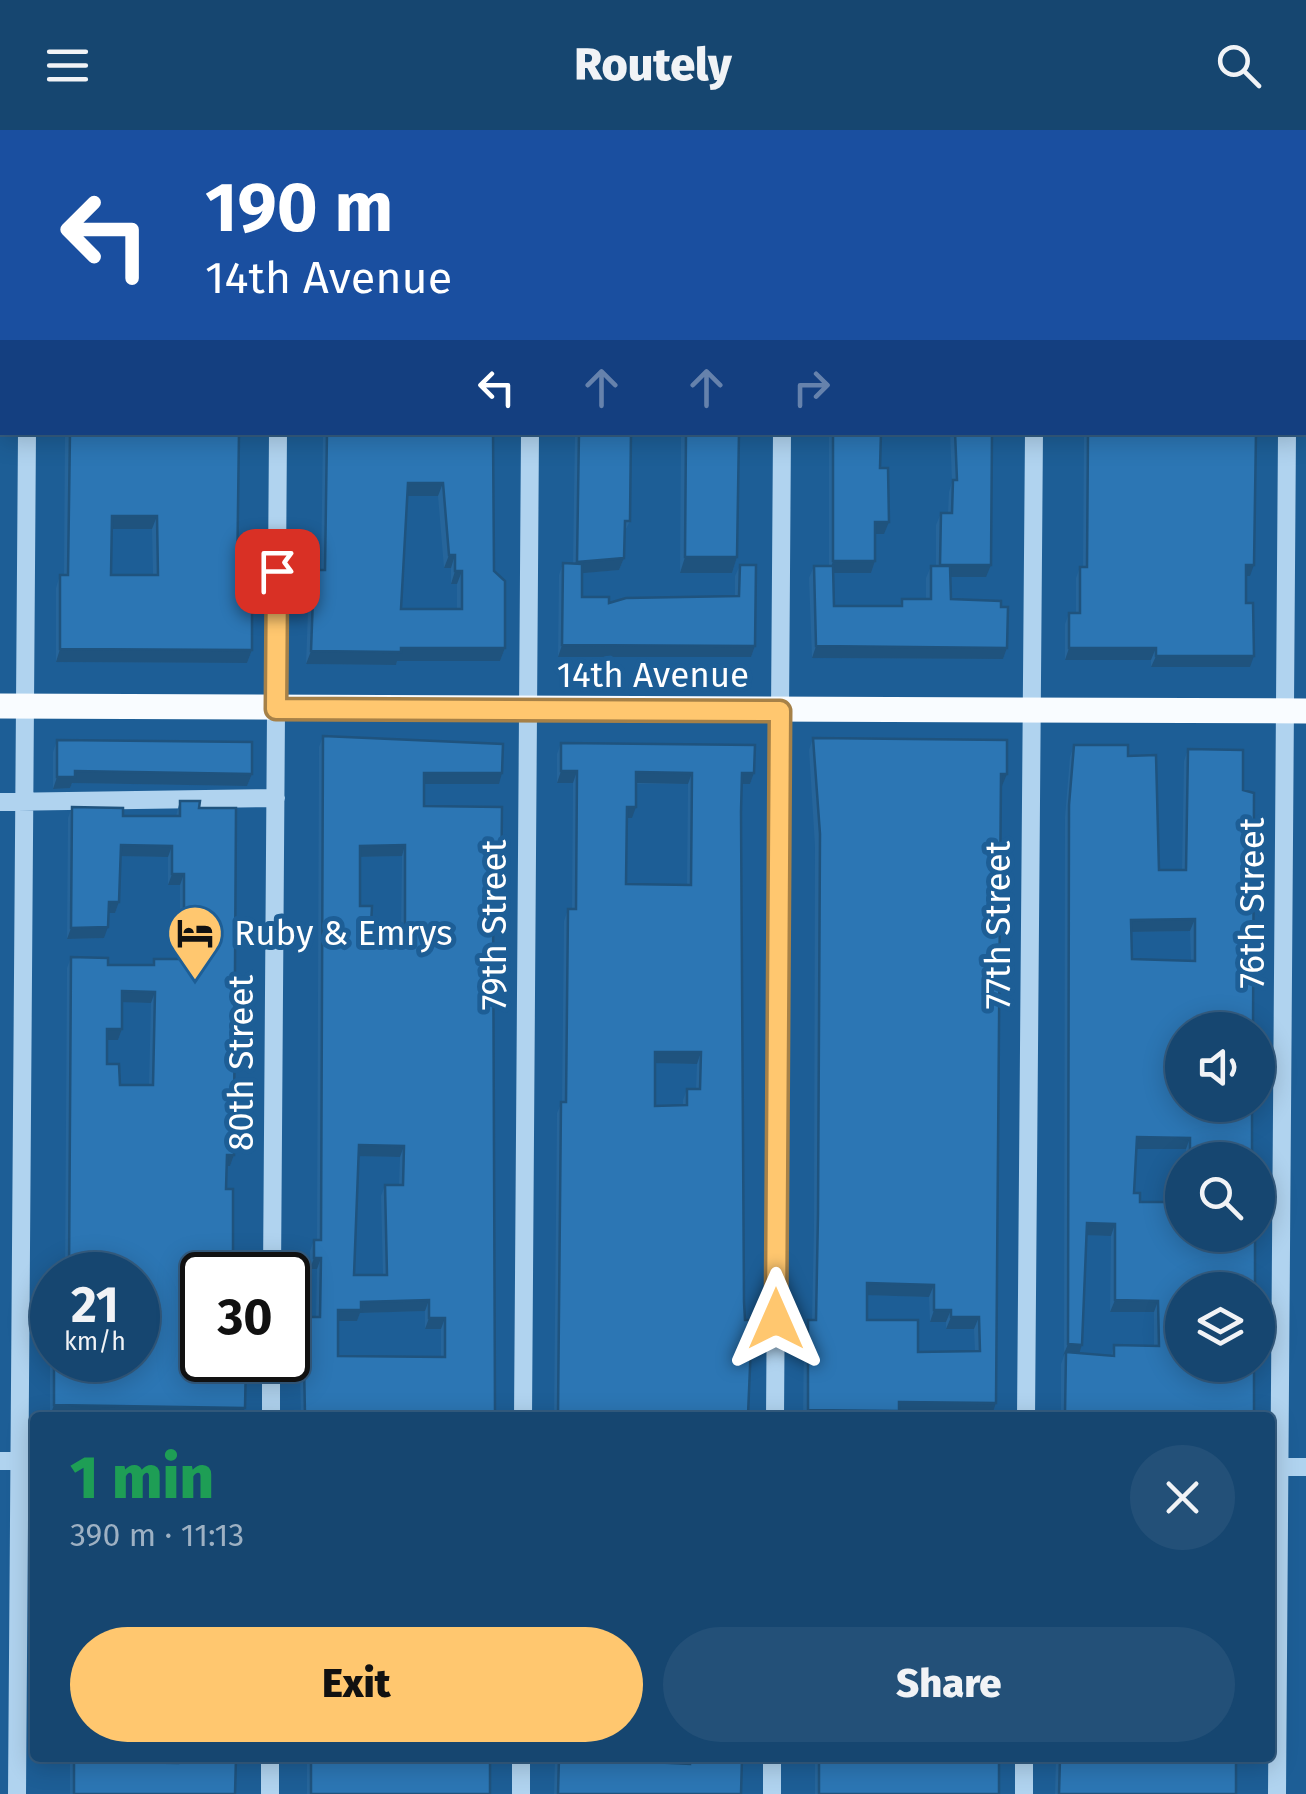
<!DOCTYPE html>
<html lang="en">
<head>
<meta charset="utf-8">
<style>
	:root { --surface:#164670; --page:#235078; --text:#f1f3f6; --muted:#9eb1c3; --line:#355e83; --accent:#ffc76f }
	body { margin:0; font-family:"Fira Sans",sans-serif; background:var(--page); color:var(--text); height:100vh; display:flex; flex-direction:column; font-size:38px; white-space:nowrap }
	* { box-sizing:border-box; margin:0 }
	p { font-size:32px; color:var(--muted) }
	.icon { flex:none; width:55px; height:55px; fill:none; stroke:currentColor; stroke-width:2; stroke-linecap:round; stroke-linejoin:round }
	.map { position:relative; flex:1; overflow:hidden }
	.drawer { position:absolute; left:30px; top:1282px; width:1245px; height:350px; display:flex; flex-direction:column; background:var(--surface); border-radius:10px; box-shadow:0 5px 25px #0003,0 0 0 2px var(--line) }
	.drawer>* { flex:none }
	.guide { position:absolute; left:0px; top:0px; width:1308px; height:305px; box-shadow:0 5px 25px #0003,0 0 0 2px var(--line); background:#1a4fa0; color:#fff; overflow:hidden }
	.buttons { position:absolute; left:1165px; top:882px; display:grid; gap:20px }
	.buttons a { display:grid; place-items:center; width:110px; height:110px; border-radius:50%; background:var(--surface); box-shadow:0 5px 25px #0003,0 0 0 2px var(--line); font-size:50px }
	.speed { position:absolute; left:30px; top:1122px; display:flex; gap:20px; font-size:50px; font-weight:700; text-align:center }
	.speed>* { display:grid; place-content:center; width:130px; height:130px; border-radius:50%; background:var(--surface); box-shadow:0 5px 25px #0003,0 0 0 2px var(--line); line-height:1 }
	.speed small { font-size:25px; font-weight:400 }
	.speed .limit { border:5px solid #111; border-radius:15px; background:#fff; color:#111 }
	.pin { position:absolute; display:grid; place-items:center; width:85px; height:85px; color:#fff; margin:-42px; border-radius:20px; box-shadow:0 5px 15px #0006 }
	.me { position:absolute; width:110px; margin:-55px; rotate:0deg; stroke-linejoin:round; filter:drop-shadow(0 0 8px #0008) }
	.turn { display:flex; align-items:center; gap:35px; height:210px; padding:0 40px; font-size:45px }
	.turn .icon { width:130px; height:130px; stroke-width:2.5 }
	.turn b { display:block; font-size:70px; line-height:85px }
	.lanes { display:flex; align-items:center; height:95px; padding:0 40px; background:#0003; justify-content:center; gap:50px; direction:ltr }
	.lanes .off { opacity:.35 }
	.round { display:grid; place-items:center; flex:none; width:105px; height:105px; border-radius:52px; background:var(--page) }
	.overview { display:flex; align-items:center; justify-content:space-between; height:170px; padding:0 40px }
	h1 { font-size:60px; font-weight:800; line-height:75px; color:#1e9e55 }
	.cta { display:flex; gap:20px; margin-top:auto; padding:20px 40px }
	.cta a { flex:1; height:115px; border-radius:60px; background:var(--accent); color:#111; font-size:40px; font-weight:800; line-height:115px; text-align:center }
	.cta a+a { background:var(--page); color:var(--text) }
	header { display:flex; justify-content:space-between; align-items:center; height:130px; padding:0 40px; background:var(--surface); font-size:45px; font-weight:800 }
	.map>svg:first-child { display:block }
	.lines { fill:none; stroke-linecap:round; stroke-linejoin:round }
	.minor { stroke:#b0d3ef; stroke-width:18 }
	.major { stroke:#f9fcff; stroke-width:25 }
	.wall { fill:#26659b; fill-rule:evenodd }
	.shaded-wall { fill:#1f537e }
	.building { fill:#2c76b4; stroke:#1f537e; stroke-width:2.5; fill-rule:evenodd }
	.route-casing { stroke:#a68148; stroke-width:25 }
	.route { stroke:#ffc76f; stroke-width:18 }
	.labels { text-anchor:middle; dominant-baseline:central; stroke-width:10; stroke-linejoin:round; paint-order:stroke }
	.street-label { font-size:35px; fill:#fff; stroke:#1d5e96 }
	.poi-label { font-size:35px; fill:#fff; stroke:#1d5e96; text-anchor:start }
</style>
</head>
<body>
<header><svg class="icon" aria-label="menu" viewBox="0 0 24 24"><path d="M4 6h16M4 12h16M4 18h16"/></svg>Routely<svg class="icon" aria-label="search" viewBox="0 0 24 24"><circle cx="10" cy="10" r="6"/><path d="M15 15l6 6"/></svg></header>
<div class="map">
<svg width="1306" height="1664" viewBox="0 0 1306 1664">
	<rect width="100%" height="100%" fill="#1d5e96"/>
	<g class="lines">
		<!-- minor -->
		<path class="minor" d="M29 2V0
			M280 2V0
			M532 2V0
			M784 2V0
			M1036 2V0
			M1288 2V0
			M0 672 276 668
			M272 1145 278 302
			M271 1288V1230
			M523 1288 530 302
			M775 1288 782 302
			M1026 1288 1034 302
			M0 1331H35
			M1272 1337H1306
			M17 1664 27 302
			M270 1664V1628
			M521 1664V1628
			M772 1664V1628
			M1024 1664V1628
			M1277 1664 1287 302"/>
		<!-- major -->
		<path class="major" d="M0 576 1306 581"/>
	</g>
	<!-- wall -->
	<path class="wall" d="M65 302H239L237 454 252 520 247 533 56 532V458L60 445H64ZM112 399H152L153 445H111Z
		M323 302H493L494 441 505 518 500 531H397L396 535 306 534 309 453 314 440H321ZM407 366H438L444 438H451V454H457V479H401Z
		M575 302H631L630 391 624 403V428L619 440 582 443V467L609 473 735 466V446L740 435 755 516 751 527H558L559 445 563 433H573Z
		M681 302H739L737 427 732 443H680Z
		M829 302H881L880 338 884 404H875V431L871 443H834V476H900L902 469H926V448L931 436H936V395L941 383H948L949 362 952 352 950 302H992L986 447H950L951 469 1007 518 1003 529 812 528 809 448 814 436H829Z
		M1084 302H1256L1250 446H1246V473L1250 537H1151V530H1065V494L1069 483H1076V448L1080 437H1083Z
		M323 606 499 654H424V676L497 774H493L495 1282 493 1288H301L299 1198 303 1187H316L317 1139H310V1121L314 1110H317L319 617ZM402 726 401 795H371L360 776V727ZM359 1026 400 1027 399 1055H385L381 1066 383 1145H354ZM425 1181V1199H441V1227L338 1226V1191H357L360 1183Z
		M813 608 1002 656H1001L996 1273 992 1285 897 1284 896 1288H803L804 1202 808 1190H812L814 1096 815 716 809 620ZM867 1165 929 1167 930 1192H946V1199H974L975 1221 918 1222 867 1190Z
		M57 610 252 644 247 656 72 653 70 658 53 659V622Z
		M561 613 754 643 750 654H742L744 1172 747 1288H554L557 983 562 972 564 791 568 779H572L573 653H557V624ZM636 654H688L687 755 626 754 627 688H632ZM655 933 697 934 696 959H687L683 970V975L655 976Z
		M1074 615 1128 626 1159 740H1182L1184 631 1188 619 1243 660 1252 1030H1186V1019H1136L1134 1063 1140 1072H1178L1180 1067 1254 1288H1061V1234L1064 1226 1065 687 1070 627ZM1190 801 1191 831 1132 829 1131 802ZM1087 1105 1111 1106 1110 1182H1154V1216L1114 1215 1111 1226 1079 1223 1082 1215Z
		M180 671 234 1025 230 1036H226L202 1145 245 1278 241 1288 50 1286V1195L52 1189V1230H138V1145H65L67 838 71 827 108 835H152L154 829H180V755H168V727L121 726 119 772 115 783H109L104 808 67 809 68 688 72 677 123 686H176ZM122 872 151 873 149 955H120L107 934V910H118L122 899Z
		M70 1628H119V1632L174 1633V1628H236L235 1664H70Z
		M307 1628H490V1664H307Z
		M555 1628H651V1632L686 1633V1628H742L741 1664H554Z
		M815 1628H999V1664H815Z
		M1056 1628H1236V1664H1055Z"/>
	<!-- shaded-wall -->
	<path class="shaded-wall" d="M659 0H699L698 2H659Z
		M408 353H443L438 366H403Z
		M112 386H157L152 399H107Z
		M875 392H889L884 404H870Z
		M449 425H455L451 438H444Z
		M685 427H737L732 443H680Z
		M624 428 619 440 573 444 577 432Z
		M833 431H875L871 443H829Z
		M940 435H991L986 447H935Z
		M1246 435H1254L1250 446H1242Z
		M455 441H462L457 454H451Z
		M562 515 755 516 751 527H558Z
		M816 516 1007 518 1003 529 812 528Z
		M401 518H505L500 531H397L396 535 306 534 311 521Z
		M1069 518H1156L1151 530H1065Z
		M60 519 252 520 247 533 56 532Z
		M1156 526H1254L1250 537H1151Z
		M75 641 252 644 247 656 72 653 70 658 53 659 57 647Z
		M561 641H577L573 653H557Z
		M636 642 692 643 688 654 632 653Z
		M424 643H502L499 654H420Z
		M742 643H754L750 654H738Z
		M1001 644H1007L1002 656H997Z
		M627 677H636L632 688H623Z
		M121 715 172 716 168 727 117 726Z
		M405 715 402 726 356 727 360 716Z
		M172 744H184L180 755H168Z
		M493 763H501L497 774H489Z
		M109 772H119L115 783H105Z
		M1195 789 1190 801 1127 802 1131 790Z
		M108 797 104 808 67 809 71 798Z
		M122 861 155 862 151 873 118 872Z
		M107 899H122L118 910H103Z
		M655 922H701L697 934 651 933Z
		M1137 1007 1190 1008 1186 1019H1133Z
		M359 1015 404 1016 400 1027 355 1026Z
		M227 1025H234L230 1036H223Z
		M1087 1093 1115 1094 1111 1106 1083 1105Z
		M314 1128H321L317 1139H310Z
		M867 1153 934 1155 929 1167 863 1165Z
		M429 1170 425 1181 360 1183 357 1191H334L338 1180 361 1172Z
		M1115 1170 1158 1171 1154 1182H1110Z
		M934 1180H951L946 1192H930Z
		M951 1187H979L974 1199H946Z
		M429 1188H445L441 1199H425Z
		M1068 1214 1082 1215 1078 1227 1066 1222 1063 1226Z
		M899 1272 996 1273 992 1285 897 1284 896 1288H805L808 1280Z
		M54 1275 245 1278 241 1288 50 1286Z
		M495 1282 493 1288H304L305 1284Z
		M1065 1283 1217 1288H1064Z
		M558 1284 748 1285 747 1288H557Z"/>
	<!-- building -->
	<path class="building" d="M72 0H159V2H72Z
		M206 0H240V2H206Z
		M320 0H506V2H320Z
		M644 0H662V2H644Z
		M701 0H741L745 2H701Z
		M826 0H996V2H826Z
		M1083 0H1133V2H1083Z
		M1166 0H1252V2H1166Z
		M70 302H239L237 454H252V520L60 519V445H68ZM112 386H157L158 445H111Z
		M327 302H493L494 441 505 451V518H401V522L311 521 314 440H325ZM408 353H443L449 425H455V441H462V479H401Z
		M579 302H631L630 391H625L624 428 577 432Z
		M686 302H739L737 427H685Z
		M833 302H881L880 338H888L889 392H875V431H833Z
		M955 302H992L991 435H940L941 383H952L953 350H957Z
		M1088 302H1256L1254 435H1246V473H1253L1254 526H1156V518H1069V483H1080V437H1087Z
		M563 433 582 434V467H609V473L626 468 739 466 740 435H756L755 516 562 515Z
		M814 436H833L834 476H902V469H931V436H950L951 469 1001 471V477H1008L1007 518 816 516Z
		M323 606 503 614 502 643H424V676L502 677 501 763H493L495 1282 305 1284 303 1187H320L321 1128H314V1110H321ZM405 715V795H371L372 776H360V716ZM359 1015 404 1016 403 1055H385L387 1145H354ZM429 1170V1188H445V1227L338 1226V1180H361V1172Z
		M813 608 1007 610V644H1001L996 1273 899 1272V1281L808 1280V1190H816L818 1084 820 704ZM867 1153 934 1155V1180H951V1187H979L980 1221 918 1222V1190H867Z
		M57 610 252 612V644L75 641V647H57Z
		M561 613 755 615 754 643H742L741 682 744 1172 745 1190H752L748 1285 558 1284 561 972H566L568 779H576L577 641H561ZM636 642 692 643 691 755 626 754 627 677H636ZM655 922H701L700 959H687V975L655 976Z
		M1074 615H1128V626L1156 625 1159 740H1186L1188 619 1243 620V660L1254 663 1253 900H1182V975H1252V1030H1190V1008L1137 1007 1134 1063H1140V1072H1181L1180 1067H1182V1105H1255V1160H1182V1235H1254V1288L1065 1283 1066 1222 1114 1226V1215L1159 1216 1158 1171 1115 1170V1094L1087 1093 1082 1215 1068 1214 1069 675ZM1195 789V831L1132 829 1131 790Z
		M180 671H200L199 678H236L234 1000V1025H227L226 1059H233V1145H202V1230H246L245 1278 54 1275V1230H138V1145H69L71 827 108 828V835H154V829H184V744H172V716L121 715 119 772H109L108 797 71 798 72 677 123 678V686H180ZM122 861 155 862 153 955H120L119 934H107V899H122Z
		M74 1628H119V1632L178 1633V1628H236L235 1664H74Z
		M311 1628H490V1664H311Z
		M559 1628H651V1632L690 1634V1628H742L741 1664H558Z
		M819 1628H999V1664H819Z
		M1060 1628H1236V1664H1059Z"/>
	<g class="lines">
		<!-- route casing -->
		<g class="route-casing">
			<path id="route" d="M277 441 276 579 780 581 776 1189"/>
		</g>
		<!-- route -->
		<use href="#route" class="route"/>
	</g>
	<!-- icons -->
	<defs>
		<g id="hotel-pin" transform="scale(2.875)"><path d="M0 17L-7.5 6A9.5 9.5 0 1 1 7.5 6Z" fill="#ffc76f" stroke="#1d5e96"/><path d="M-6-4.5h1.5V1H6V5H4.5V3h-9V5H-6ZM-4 0a1.8 1.8 0 1 1 3.6 0ZM.5 0V-2.5h3Q6-2.5 6 0Z" fill="#111"/></g>
	</defs>
	<g fill-rule="evenodd">
		<use href="#hotel-pin" x="195" y="803"/>
	</g>
	<g class="labels">
		<!-- street labels -->
		<g class="street-label">
			<text x="653" y="545">14th Avenue</text>
			<text transform="translate(1252 773) rotate(-90)">76th Street</text>
			<text transform="translate(494 795) rotate(-90)">79th Street</text>
			<text transform="translate(998 795) rotate(-90)">77th Street</text>
			<text transform="translate(241 933) rotate(-90)">80th Street</text>
		</g>
		<!-- poi labels -->
		<g class="poi-label">
			<text x="234" y="803">Ruby &amp; Emrys</text>
		</g>
	</g>
</svg>
<div class="buttons">
<a><svg class="icon" aria-label="sound" viewBox="0 0 24 24"><path d="M4 9h4l5-4v14l-5-4H4zM17 9q2 3 0 6"/></svg></a>
<a><svg class="icon" aria-label="search" viewBox="0 0 24 24"><circle cx="10" cy="10" r="6"/><path d="M15 15l6 6"/></svg></a>
<a><svg class="icon" aria-label="layers" viewBox="0 0 24 24"><path d="M12 4l9 5-9 5-9-5zM3 14l9 5 9-5"/></svg></a>
</div>
<div class="speed"><div>21<small>km/h</small></div><div class="limit">30</div></div>
<div class="pin" style="left:277px;top:441px;background:#d93025"><svg class="icon" aria-label="arrive" viewBox="0 0 24 24"><path d="M6 21V4h12l-3 4 3 4H6"/></svg></div>
<svg class="me" style="left:776px;top:1189px" viewBox="-20 -20 40 40"><path d="M0-17L14 15 0 8-14 15z" fill="#ffc76f" stroke="#fff" stroke-width="4"/></svg>
<div class="guide">
<div class="turn"><svg class="icon" aria-label="left" viewBox="0 0 24 24"><path d="M17 20v-9H6M10 6l-5 5 5 5"/></svg><div><b>190 m</b>14th Avenue</div></div>
<div class="lanes"><svg class="icon" aria-label="left" viewBox="0 0 24 24"><path d="M17 20v-9H6M10 6l-5 5 5 5"/></svg><svg class="icon off" aria-label="ahead" viewBox="0 0 24 24"><path d="M12 20V5M6 11l6-6 6 6"/></svg><svg class="icon off" aria-label="ahead" viewBox="0 0 24 24"><path d="M12 20V5M6 11l6-6 6 6"/></svg><svg class="icon off" aria-label="right" viewBox="0 0 24 24"><path d="M7 20v-9h11M14 6l5 5-5 5"/></svg></div>
</div>
<section class="drawer">
<div class="overview"><div><h1>1 min</h1><p>390 m · 11:13</p></div><a class="round"><svg class="icon" aria-label="close" viewBox="0 0 24 24"><path d="M6 6l12 12M18 6L6 18"/></svg></a></div>
<div class="cta"><a>Exit</a><a>Share</a></div>
</section>
</div>
</body>
</html>
